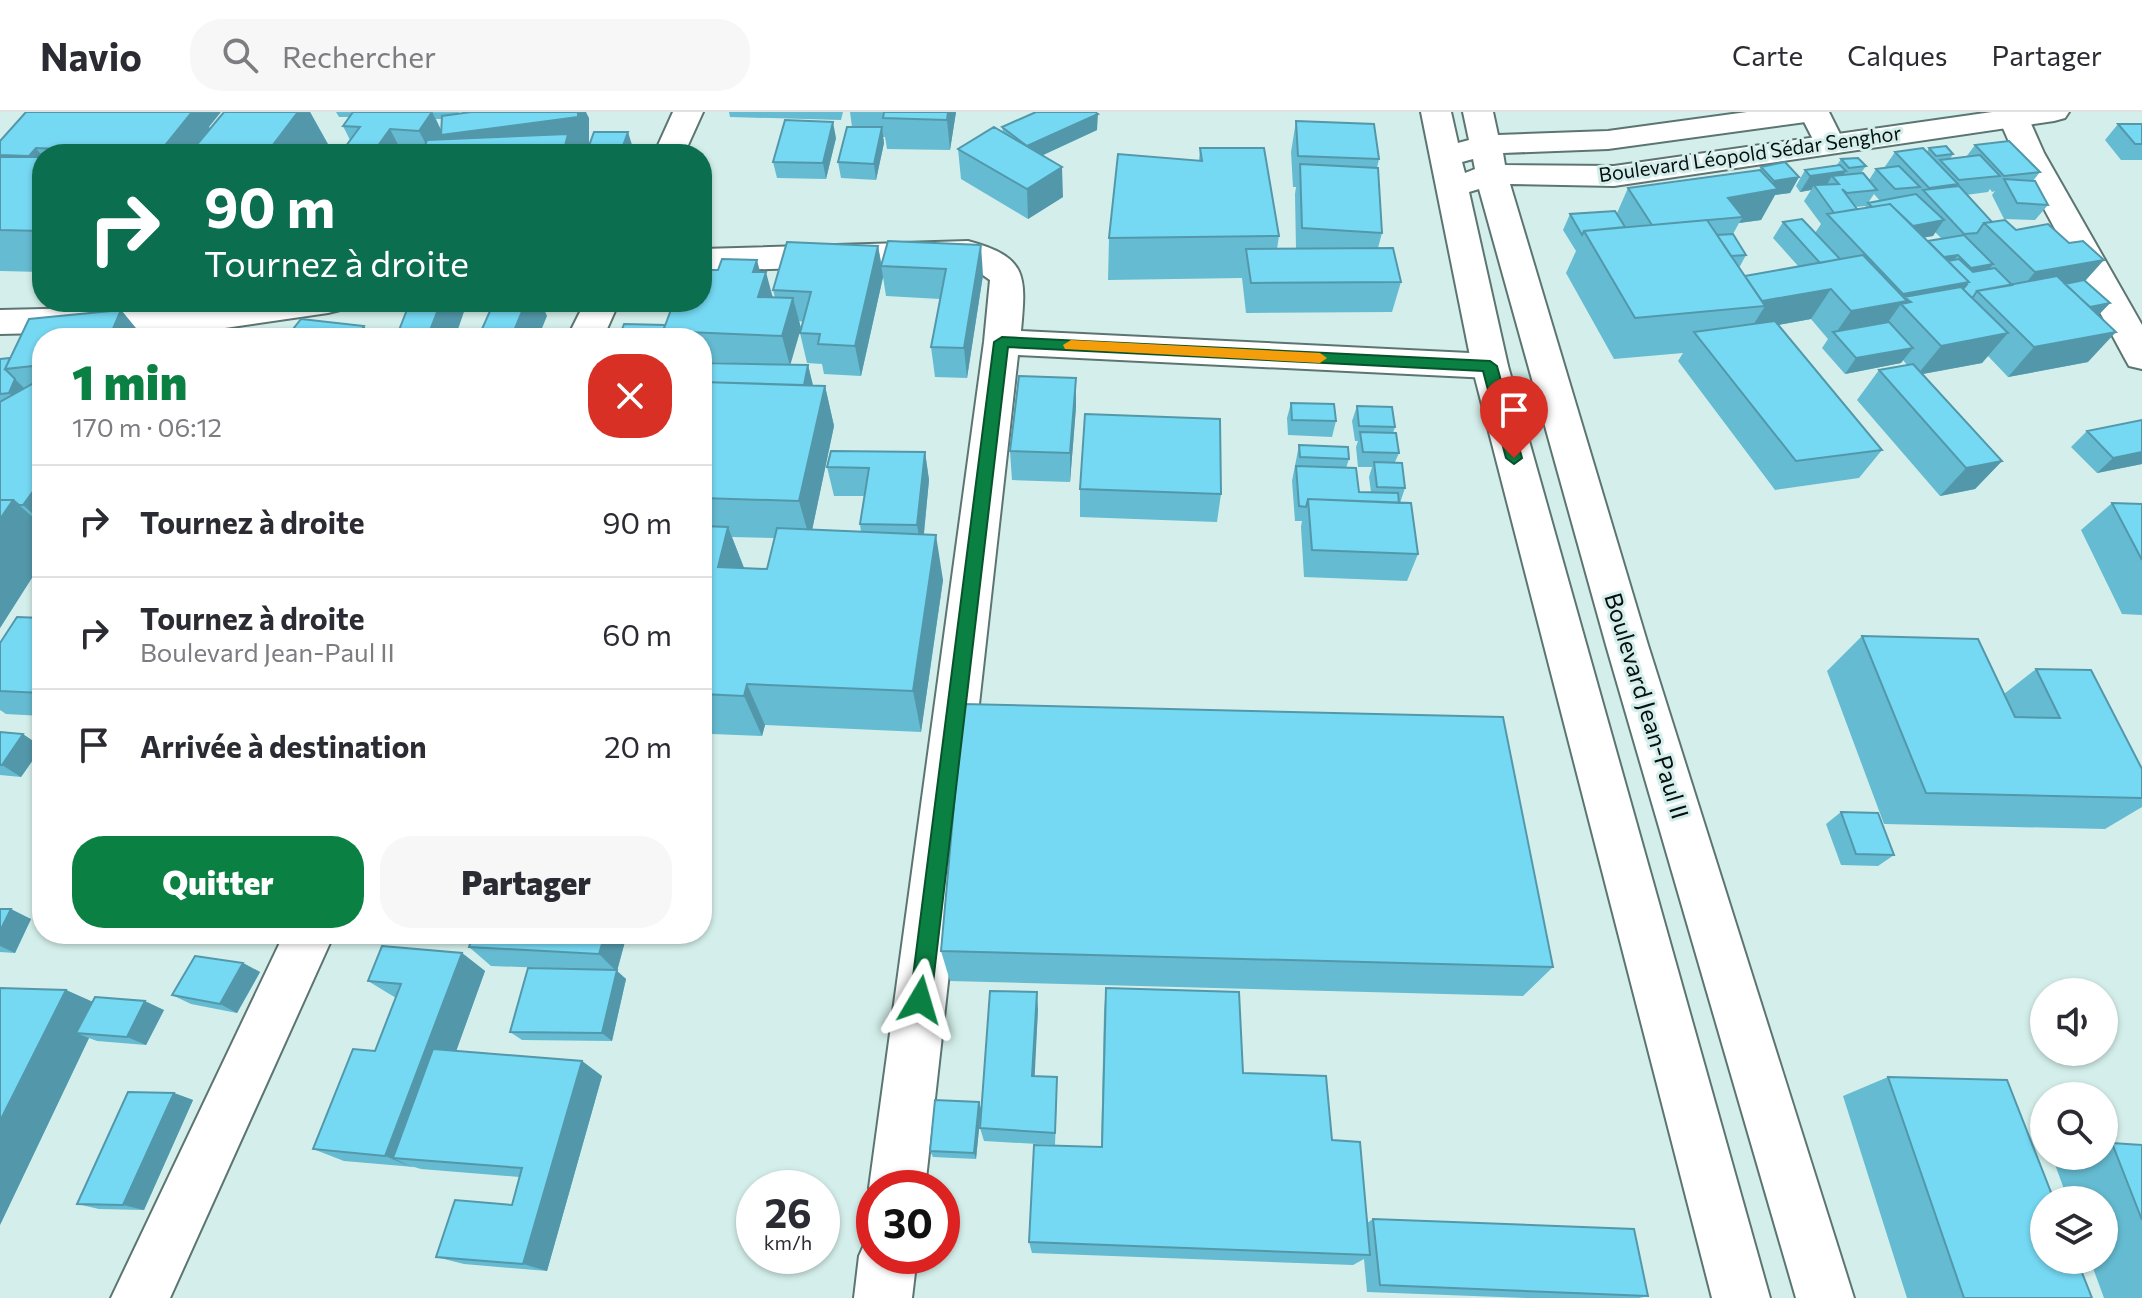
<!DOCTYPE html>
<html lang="fr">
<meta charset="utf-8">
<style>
:root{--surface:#fff;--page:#f7f7f7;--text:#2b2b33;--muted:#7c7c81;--line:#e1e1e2;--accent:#0b8043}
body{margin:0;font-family:Commissioner,sans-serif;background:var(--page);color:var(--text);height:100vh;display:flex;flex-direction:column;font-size:30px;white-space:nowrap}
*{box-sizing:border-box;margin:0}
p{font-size:26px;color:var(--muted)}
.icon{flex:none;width:44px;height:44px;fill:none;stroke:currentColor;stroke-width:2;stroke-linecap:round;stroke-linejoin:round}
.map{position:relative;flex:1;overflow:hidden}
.panel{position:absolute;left:32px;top:216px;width:680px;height:616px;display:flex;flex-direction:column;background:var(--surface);border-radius:32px;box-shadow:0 2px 6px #0004}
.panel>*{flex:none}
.guide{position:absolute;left:32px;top:32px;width:680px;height:168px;border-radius:32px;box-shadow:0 2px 6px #0004;background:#0b6e4f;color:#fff;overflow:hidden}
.fabs{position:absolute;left:2030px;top:866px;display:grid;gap:16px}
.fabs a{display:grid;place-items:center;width:88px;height:88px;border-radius:50%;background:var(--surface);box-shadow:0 2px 6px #0004;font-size:40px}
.speed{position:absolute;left:736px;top:1058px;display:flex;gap:16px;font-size:40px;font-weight:700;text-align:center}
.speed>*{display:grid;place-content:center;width:104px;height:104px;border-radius:50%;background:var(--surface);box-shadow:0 2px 6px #0004;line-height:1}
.speed small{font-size:20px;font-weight:400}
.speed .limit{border:12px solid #d22;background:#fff;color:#111}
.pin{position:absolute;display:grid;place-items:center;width:68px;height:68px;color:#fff;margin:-82px -34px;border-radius:50% 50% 50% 0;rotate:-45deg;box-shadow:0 0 8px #0007}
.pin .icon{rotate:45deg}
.me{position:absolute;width:88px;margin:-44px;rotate:7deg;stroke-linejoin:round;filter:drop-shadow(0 0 6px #0008)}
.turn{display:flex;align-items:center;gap:28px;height:168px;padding:0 40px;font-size:36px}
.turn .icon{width:104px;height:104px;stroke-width:2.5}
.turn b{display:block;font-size:56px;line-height:68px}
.round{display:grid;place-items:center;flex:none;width:84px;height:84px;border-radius:32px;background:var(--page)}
.overview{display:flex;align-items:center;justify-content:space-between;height:136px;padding:0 40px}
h1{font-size:48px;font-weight:800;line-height:60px;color:var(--accent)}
.cta{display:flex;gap:16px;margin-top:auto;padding:16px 40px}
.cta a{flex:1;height:92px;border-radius:32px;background:var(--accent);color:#fff;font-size:32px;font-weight:800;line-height:92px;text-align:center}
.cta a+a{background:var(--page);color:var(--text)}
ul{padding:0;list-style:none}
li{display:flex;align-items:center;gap:24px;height:112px;padding:0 40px;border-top:2px solid var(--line)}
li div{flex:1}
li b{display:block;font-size:30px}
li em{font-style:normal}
header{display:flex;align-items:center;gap:48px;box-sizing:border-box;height:112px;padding:0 40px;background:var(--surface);border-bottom:2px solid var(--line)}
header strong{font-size:38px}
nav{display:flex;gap:44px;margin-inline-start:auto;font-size:28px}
.search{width:560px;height:72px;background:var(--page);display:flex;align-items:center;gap:20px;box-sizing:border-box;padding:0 28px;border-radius:32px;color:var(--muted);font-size:30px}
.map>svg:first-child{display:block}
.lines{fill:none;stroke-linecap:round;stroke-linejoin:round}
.minor-casing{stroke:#5c7571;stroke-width:4}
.secondary-casing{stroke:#5c7571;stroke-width:4}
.minor{fill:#fff;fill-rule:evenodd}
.secondary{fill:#fff;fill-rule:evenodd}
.wall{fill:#65bbd1;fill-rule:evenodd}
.shaded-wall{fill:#5398aa}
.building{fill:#76d9f3;stroke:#5398aa;stroke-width:2}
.route{fill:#0b8043;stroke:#07532c;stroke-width:2}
.slow{fill:#f59e0b}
.labels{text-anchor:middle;stroke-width:6;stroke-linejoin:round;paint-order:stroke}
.far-street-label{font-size:20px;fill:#07100f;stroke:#d4efeb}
.street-label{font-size:24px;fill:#07100f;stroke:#d4efeb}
</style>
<header>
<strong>Navio</strong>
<div class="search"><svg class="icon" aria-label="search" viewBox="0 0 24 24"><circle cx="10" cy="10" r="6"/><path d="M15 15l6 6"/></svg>Rechercher</div>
<nav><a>Carte</a><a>Calques</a><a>Partager</a></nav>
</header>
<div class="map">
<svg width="2142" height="1186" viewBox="0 0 2142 1186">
<rect width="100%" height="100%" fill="#d4efeb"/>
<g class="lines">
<defs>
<path id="minor" d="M673,0h30l-19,42h-30z
M1799,0h30l16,32 -4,7 -11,2 -11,-2z
M2001,0h24l3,5 16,36 98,172v44l-13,-3 -5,-9 -110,-204 -16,-36z
M968,129c60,16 58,35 53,90l469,23 13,3 5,9 -5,9 -13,3 -472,-23 -93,833h-51v11l-5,-11 115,-846 6,-62 -24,-17 -264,8v-22z
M243,190h102l-5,8 -12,3 -110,16 -218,5v-24l218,-5z
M585,190h34l-16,36h-36z
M284,822h50l-164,364h-59z
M874,1121v23h43l-5,42h-58l5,-42 9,-20z"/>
<path id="secondary" d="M1421,0h30l7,31 11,-3 -6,-28h30l5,23 110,-4 139,-19h81l-4,6 -11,3 -205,28 -105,4 2,12 109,1 378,-54h77l-4,6 -11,3 -440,65 -104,-2 138,461 206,653h-58l-190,-653 -127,-456 -10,3 39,174 262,932h-58l-240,-932zM1473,47l2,10 -10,4 -3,-11z"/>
</defs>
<use href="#minor" class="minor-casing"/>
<use href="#secondary" class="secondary-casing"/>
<use href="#minor" class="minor"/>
<use href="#secondary" class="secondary"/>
</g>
<path class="wall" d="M224,0h86l19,34 -6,8h-281v118l-42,-1v-130l209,-14 1,2z
M336,0h123l-1,2 131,4v27l44,3 -2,6h-45l2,-6 -14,2 2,4h-236l10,-14 -7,-14 6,-9h-10zM436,7h6l-1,11z
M729,0h114l-2,8 -111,-3z
M850,0h106l-6,38 -63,-1 -2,-12h-2l1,6 -8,37 -35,-2 -3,-16 14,-35z
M1296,9l83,38 -2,9 5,65 -4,15 23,34 -9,30 -146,1 -4,-35 -134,2 1,-42 90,-77 1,-13 79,88 -2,13h19l-1,-55 1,-7h-3l-2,-35z
M2118,12h24v36h-21l-16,-20z
M1002,15l95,3 -54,25 20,42 -35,22 -67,-40 -3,-30 45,-17z
M836,26l-10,41 -49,-1 -4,-16z
M1975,33l65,27 -7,9 15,24 -13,15 -31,-1 -12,-24 3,-4 -3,1 -2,-3 -2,3 -22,3 26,27 24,8 69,51 25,22 -12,12 -10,47 -80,15 -20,-21 -6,7 -59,11 79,87 -27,28 -35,7 -83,-96 22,-30 28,-5 -4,-5 -2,3 -56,11 -23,-26 6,-9 -17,-20 -33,6 104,125 -23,28 -84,12 -97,-129 5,-8 -69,6 -48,-86 10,-22 -13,-21 7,-16 47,-1 11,-25 131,-17 2,-4 38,10 -9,16 -15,2 -14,25 -22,3 -6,11 13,21 -7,13 6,8 54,-9 -26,-29 10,-16 32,11 6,-9 -17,-23 7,-11 -11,2 -4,-6 9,-16 32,-5 4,-6 25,7 -5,7 8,7 7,-11 8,-1 11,-16h32l2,-4 24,6 -3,5 16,-2zM1874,82l6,7 -12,2zM1866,94l-1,2 -8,1 -2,-2zM1935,120l7,7 -14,2 -4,-4 9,-1z
M888,129l95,34 -16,103 -32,-1 -4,-30 9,-48 -54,-3 -3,-19 -22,99 -37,-2 -2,-10 -15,-1 -7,-30 3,-11 -4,-1 2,7 -11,36 18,1 5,20 12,1 9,40 -22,104 49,2 -1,-8 4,-28h-30l-7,-29 98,-15 4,28 -5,54 19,46 -22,152 -156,-7 -3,11 -50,-2 -6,-12h-4v-359h32l-32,-1v-24h-83l46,-13 95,-53 13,25 2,1 -2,-8 105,-44 4,20zM732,425l42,1 -7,31 -23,-1z
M121,198l23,28h-102v224l-42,66v-269l10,-1 19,-39z
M1076,266v29l-6,75 -58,-2 -2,-29z
M1291,291l45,18 -4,16 -44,-2 -1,-17z
M1357,294l38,21 -2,6 6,20 -4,9 10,26 -5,15 18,51 -11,27 -103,-4 -3,-50 1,-6h-7l-3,-40 7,-36 50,14 -3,9 13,24h12l-2,-15 3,-10h-14l-2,-20 2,-6h-3l-3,-20z
M2142,308v44l-45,9 -26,-26 16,-16z
M1080,377l141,5 -4,28 -137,-5z
M2112,391l30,1v111l-20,-1 -41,-84z
M42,506v98l-36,-2 -6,-4v-67z
M1862,524l142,58 32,-25 106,100v38l-37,22 -221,-5 -57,-153z
M0,620l42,15 -21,30 -21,-2z
M1841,700l53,43 -16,11 -37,-1 -15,-41z
M0,797l31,10 -16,34 -15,-1z
M473,822h154l-10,37 9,8 -14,62 -90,-1 -12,-8 36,-64 -55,-2 -22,-19z
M941,839l612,16 -30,29 -573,-15z
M462,841l23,18 -29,80 126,10 20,15 -55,195 -83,-7 -28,-7 76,-52 7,-28 -98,-8 -7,-2 -70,-6 -31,-12 62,-98 21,-53 -28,-17z
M243,851l17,9 -23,41 -46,-9 -19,-9z
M1106,876l137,85 89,67 35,83 6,-4 275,77 -9,2h-112l-160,-6 -3,-33 -11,6 -321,-12 -3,-11 72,-95 3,-136z
M66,878l27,12 71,8 -18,35 -49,-4 -8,-3 -89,187z
M1038,897l-4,67 23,15 -2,54 -71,-4 -4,-13z
M1888,965l204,221h-185l-64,-202z
M174,981l19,7 -49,110 -45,-1 -22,-5z
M979,990l2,7 -5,50 -43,-2 -3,-6z
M2112,1031l30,2v153h-38l-14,-38h14v-60h-36l-15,-41 11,-3h40v-11z"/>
<path class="shaded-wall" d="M192,0h29l-12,15 7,10 -13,17h-44z
M298,0h12l19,34 -6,8h-57z
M432,0l11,22 135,-22h8l3,6v30l-15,2 2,4h-145l-12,-23z
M948,0h8l-6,38 -3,-30z
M1098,2l-1,16 -69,32 -1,-16z
M833,10l3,16 -10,41 -3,-16z
M882,15l2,16 -8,37 -2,-16z
M390,17l13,25h-31z
M628,20l5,16 -2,6h-11z
M36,36l6,8v16l-13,-16z
M1062,55l1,30 -35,22 -1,-30z
M1846,59l-8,12 -6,-7 -7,12 -11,-3 -3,5 -11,2 10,-16z
M1799,65l-9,16 -15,2 -14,25 -22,3 4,-6 -15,-19 40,-7 6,-10z
M1944,108l-11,16 -48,9 11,-16z
M981,133l2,30 -16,103 -3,-30z
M878,134l5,31 -22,99 -6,-30z
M1958,143l-12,16 -16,-12z
M757,148l6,23 3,-11 8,30 -16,-5 -5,-25z
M2104,148l-27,30 -67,12 25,-30z
M1993,152l-12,16 -22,4 12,-16z
M1969,170l-23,30 -35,-10 -7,-5 -4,5 7,-1 -4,5 -2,-2 -20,28 -46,2 16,-23 45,-8 7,-9z
M1831,177l-20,30 -61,11 15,-24 -11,-3z
M793,186l8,30 -11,38 -8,-30z
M441,190h25l1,1 -12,35h-28z
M526,190h15l6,14 -9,22h-27z
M2110,191l-15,16 -19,-9z
M121,198l23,28h-35z
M364,214l8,12h-16z
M2116,220l-28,30 -80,15 26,-30z
M2008,221l-26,30 -65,12 24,-29z
M1913,236l-12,15 -56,11 11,-16z
M808,253l7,29 -12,-7z
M1076,266v29l-6,75v-29z
M15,267l15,15 -5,14 -16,-15z
M825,274l9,40 -24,114 -11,-39z
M925,340l4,28 -7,72 -5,-27z
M2142,340v12l-45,9 16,-15z
M2002,349l-27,28 -35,7 26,-28z
M42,367v43l-19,-17z
M13,388l29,25v37l-42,66v-109z
M728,415l18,46 -28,-6z
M936,423l7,45 -22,152 -8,-41z
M747,572l18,41 -3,11 -18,-40z
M23,622l19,13 -21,30 -19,-12z
M11,797l20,10 -16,34 -15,-7v-15z
M605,822h22l-10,37 9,8 -14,62 -10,-8 14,-62 -17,-17z
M462,841l23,18 -68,189 -24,-2 21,10 -29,-12z
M243,851l17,9 -23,41 -17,-9z
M66,878l38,17 -28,26 13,5 -89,187v-104z
M1037,880l1,17 -4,81 -2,-14z
M145,889l19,9 -18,35 -19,-8z
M582,949l20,15 -55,195 -24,-7z
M174,981l19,7 -49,110 -21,-5z
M979,990l2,7 -5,50 -2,-6z"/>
<path class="building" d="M26,0h166l-33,41 -123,-5 -7,8 -29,-1v-14z
M224,0h74l-32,42h-77z
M353,0h79l-13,19 -29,-2 -18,25h-32l20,-27 -17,-1z
M471,0h107v5l-137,18 1,-19z
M884,0h64l-1,8 -64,-2z
M1036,0h59l3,2 -71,32 -25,-19z
M785,8l48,2 -10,41 -50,-1z
M1296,9l78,3 5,35 -81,-3z
M2118,12h24v20h-7z
M847,15h35l-8,37 -36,-2z
M994,15l68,40 -35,22 -69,-40z
M594,20h34l-8,22h-34z
M568,22l-5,20h-141l5,-14z
M2009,29l31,31 -36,4 -29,-31z
M1946,34l7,8 -17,2 -7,-8z
M1200,36h64l15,88 -170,2 9,-84 84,7z
M1923,36l35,36 -29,4 -34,-36z
M1980,43l20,21 -41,4 -19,-20z
M0,45h42v74l-42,-1z
M1858,46l8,8 -17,2 -8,-9z
M1785,50l14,15 -25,4 -13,-14z
M1300,52l78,4 4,65 -80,-5z
M1840,53l6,6 -36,5 -5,-6z
M1899,54l21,21 -25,2 -19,-20z
M1760,58l18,19 -50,9 15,19 -91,8 -24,-37z
M1863,61l14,17 -30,3 -5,-4 15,20 -23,4 -20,-28 25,-1 -7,-8z
M2004,67l31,2 13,24 -31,-2z
M1959,74l33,36 -8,1 -7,10 -13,1 -41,-44z
M1916,82l28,26 -31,6 -23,-22 -18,3 -4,-4z
M1890,92l79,78 -66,12 -76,-80z
M1615,99l10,16 -41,4 -2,4 -12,-21z
M1802,107l38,40 -20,4 -37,-41z
M1707,108l58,86 -130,12 -51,-87z
M2005,108l11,10 32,-6 21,19 14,-2 21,19 -69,12 -51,-49z
M1733,122l13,21 -15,1 -14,-21z
M1964,123l29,29 -22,4 -13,-13 -14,2 -16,-16z
M888,129l93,4 -17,103 -33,-1 15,-78 -65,-3z
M787,130l91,4 -23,100 -37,-2 2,-10 -20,-1 11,-41 -38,-2z
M1393,136l8,34 -150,1 -5,-34z
M1863,143l44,46 -56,10 -20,-22 -69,12 -17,-25z
M722,147l35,1 -4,12h13l-8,25 35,1 -11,38 -119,-5 11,-29h28v-32h16z
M1959,147l14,13 22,-4 17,17 -35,6 -4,6h-2l-8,-8 6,-7 -21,-21z
M2057,164l59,56 -82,15 -57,-56z
M2084,168l26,23 -20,4 -25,-23z
M1961,175l47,46 -67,13 -40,-42 10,-2 -7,-5z
M410,190h31l-14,36h-31z
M494,190h32l-15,36h-33z
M121,198l-12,28h-67v27l-37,4 24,-50z
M301,207l63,7 -8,12h-70z
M1775,209l107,129 -86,11 -102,-129z
M1889,210l24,26 -57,10 -23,-26z
M624,212l41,1 -2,6 2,5 -1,2h-45z
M10,246l-5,11 10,10 -6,14 -9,1v-35z
M702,251l106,2 -4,20 -102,-3z
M1913,252l89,97 -36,7 -87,-98z
M1019,264l57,2 -6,75 -60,-2z
M42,270v97l-19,26h-4l-6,-5h-13v-98l34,-19z
M702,270l123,4 -26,115 -97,-3z
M1291,291l43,1 2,17 -44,-1z
M1357,294l35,1 3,20 -36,-1z
M1085,302l135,5 1,75 -141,-5z
M2142,308v32l-29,6 -26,-27z
M1360,320l36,1 3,20 -36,-1z
M1299,333l49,2 1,12 -49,-2z
M831,339l94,1 -8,73 -57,-1 9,-56 -42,-1z
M1374,350l28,1 3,25 -28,-1z
M1296,354l60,2 3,24 39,1 1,10 -91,-4 -2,8 -7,-1z
M1308,387l103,4 7,51 -106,-4z
M0,388h13l-13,19z
M2112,391l30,1v56z
M702,414l26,1 -10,40 49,2 10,-41 159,7 -23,156 -166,-7 -3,12 -42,-2z
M17,505l25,1v75l-42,-2v-48z
M1862,524l116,3 37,78 45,1 -24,-49 55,1 51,99v29l-216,-5z
M963,592l540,13 50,250 -612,-16z
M0,620l23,2 -21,31h-2z
M1841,700l37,1 16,42 -38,-1z
M0,797h11l-11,22z
M473,822h132l-6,20 -130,-7z
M382,834l80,7 -77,203 -72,-7 40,-100 22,2 26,-67 -33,-3z
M195,844l48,7 -23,41 -48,-9z
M528,856l89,2 -15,63 -92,-1z
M0,876l66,2 -66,131z
M1106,876l133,4 4,81 83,3 6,64 28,2 10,113 -341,-13 5,-97 68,2z
M990,879l47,1 -5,84 25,1 -2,56 -75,-5z
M95,885l50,4 -18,36 -51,-4z
M433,937l149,12 -59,203 -87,-7 19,-57 57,5 10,-37 -129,-10z
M1888,965l119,3 47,120h-10v60h33l15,38h-128z
M128,980l46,1 -51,112 -46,-1z
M935,988l44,2 -5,51 -44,-2z
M2112,1031l30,2v75z
M1373,1107l261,10 14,67 -268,-11z"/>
<path class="route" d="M1002,225l488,24 7,5 25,92 -8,6 -8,-6 -23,-87 -475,-24 -77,653 -3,7 -8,3 -7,-3 -3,-7 84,-658z"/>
<path class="slow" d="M1071,228l249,13 7,5 -7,5 -255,-14 -2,-4z"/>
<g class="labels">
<g class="far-street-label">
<text transform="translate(1750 42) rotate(-8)" y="7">Boulevard Léopold Sédar Senghor</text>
</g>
<g class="street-label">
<text transform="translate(1646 594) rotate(73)" y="8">Boulevard Jean-Paul II</text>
</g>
</g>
</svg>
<div class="fabs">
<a><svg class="icon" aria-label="sound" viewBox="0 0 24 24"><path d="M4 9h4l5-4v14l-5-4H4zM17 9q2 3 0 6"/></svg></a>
<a><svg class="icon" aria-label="search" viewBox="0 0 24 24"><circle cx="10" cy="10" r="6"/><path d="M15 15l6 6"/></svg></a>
<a><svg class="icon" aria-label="layers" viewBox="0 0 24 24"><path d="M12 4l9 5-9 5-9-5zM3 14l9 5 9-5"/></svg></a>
</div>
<div class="speed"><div>26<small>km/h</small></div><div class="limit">30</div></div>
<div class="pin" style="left:1514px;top:346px;background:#d93025"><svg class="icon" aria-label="arrive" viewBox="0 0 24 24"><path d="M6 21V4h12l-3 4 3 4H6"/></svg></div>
<svg class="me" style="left:920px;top:888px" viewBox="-20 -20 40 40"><path d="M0-17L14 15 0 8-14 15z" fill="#0b8043" stroke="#fff" stroke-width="4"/></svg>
<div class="guide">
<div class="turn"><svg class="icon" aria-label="right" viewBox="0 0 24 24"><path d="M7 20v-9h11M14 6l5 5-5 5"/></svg><div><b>90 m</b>Tournez à droite</div></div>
</div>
<section class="panel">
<div class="overview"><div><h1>1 min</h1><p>170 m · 06:12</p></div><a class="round" style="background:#d93025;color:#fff"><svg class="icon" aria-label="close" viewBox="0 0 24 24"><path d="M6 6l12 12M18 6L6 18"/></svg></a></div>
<ul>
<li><svg class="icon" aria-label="right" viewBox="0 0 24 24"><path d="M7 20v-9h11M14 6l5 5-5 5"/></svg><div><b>Tournez à droite</b></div><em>90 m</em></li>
<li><svg class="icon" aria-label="right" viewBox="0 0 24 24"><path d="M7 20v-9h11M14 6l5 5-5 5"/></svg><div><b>Tournez à droite</b><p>Boulevard Jean-Paul II</p></div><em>60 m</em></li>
<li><svg class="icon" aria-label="arrive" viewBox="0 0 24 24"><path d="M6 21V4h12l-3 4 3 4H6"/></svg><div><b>Arrivée à destination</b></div><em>20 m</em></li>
</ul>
<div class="cta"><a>Quitter</a><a>Partager</a></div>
</section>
</div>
